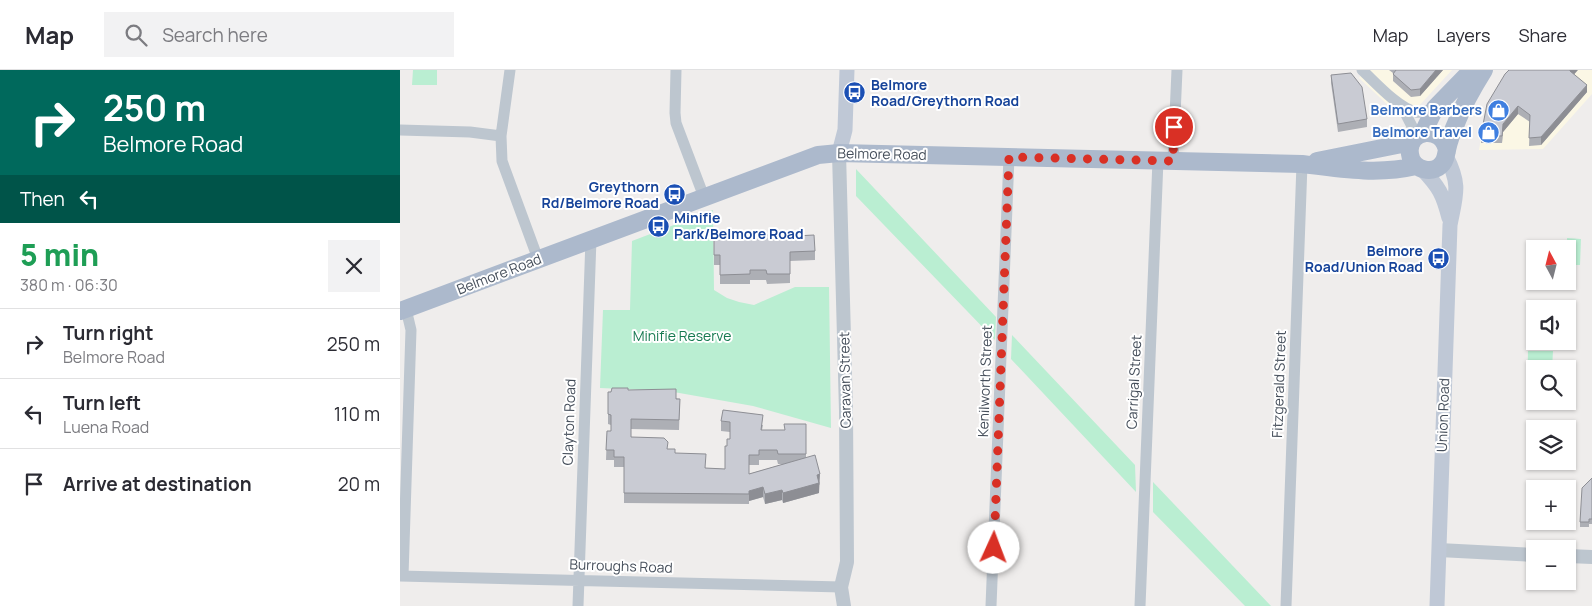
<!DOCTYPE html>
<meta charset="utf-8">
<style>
:root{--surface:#fff;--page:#f2f2f3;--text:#2b2b33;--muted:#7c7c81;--line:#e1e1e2}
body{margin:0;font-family:Manrope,sans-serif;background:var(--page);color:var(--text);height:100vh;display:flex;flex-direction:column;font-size:19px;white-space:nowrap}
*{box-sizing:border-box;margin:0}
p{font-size:16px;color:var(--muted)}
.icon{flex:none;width:28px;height:28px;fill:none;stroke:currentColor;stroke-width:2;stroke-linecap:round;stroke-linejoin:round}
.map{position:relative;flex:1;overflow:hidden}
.details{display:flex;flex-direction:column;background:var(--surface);width:400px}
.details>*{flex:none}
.guide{background:#00695c;color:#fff;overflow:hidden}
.needle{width:32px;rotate:353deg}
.tools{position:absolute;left:1126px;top:170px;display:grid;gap:10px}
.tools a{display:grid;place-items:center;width:50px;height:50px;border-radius:0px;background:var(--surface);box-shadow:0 1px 4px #0004;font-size:25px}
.pin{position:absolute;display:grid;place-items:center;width:42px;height:42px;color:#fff;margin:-21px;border:2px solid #fff;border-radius:50%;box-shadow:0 1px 5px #0007}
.me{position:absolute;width:55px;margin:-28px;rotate:2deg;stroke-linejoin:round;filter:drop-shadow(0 0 4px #0008)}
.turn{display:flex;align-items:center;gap:18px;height:105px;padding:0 20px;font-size:22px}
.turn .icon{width:65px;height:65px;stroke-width:2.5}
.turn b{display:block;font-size:35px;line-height:42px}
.then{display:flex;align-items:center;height:48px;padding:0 20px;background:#0003;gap:10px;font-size:19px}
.round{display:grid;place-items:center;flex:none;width:52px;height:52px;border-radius:0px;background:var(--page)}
.overview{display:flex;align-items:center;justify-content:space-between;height:85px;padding:0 20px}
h1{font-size:30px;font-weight:800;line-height:38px;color:#1e9e55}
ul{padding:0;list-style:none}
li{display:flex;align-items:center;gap:15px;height:70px;padding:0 20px;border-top:1px solid var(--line)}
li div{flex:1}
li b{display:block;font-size:19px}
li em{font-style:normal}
header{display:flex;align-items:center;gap:30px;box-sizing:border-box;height:70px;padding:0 25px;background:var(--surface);border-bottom:1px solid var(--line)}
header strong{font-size:24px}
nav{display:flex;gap:28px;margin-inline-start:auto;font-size:18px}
.search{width:350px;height:45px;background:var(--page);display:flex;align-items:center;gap:12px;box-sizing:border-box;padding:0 18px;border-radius:0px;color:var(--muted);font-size:19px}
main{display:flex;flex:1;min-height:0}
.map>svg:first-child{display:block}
.commercial{fill:#fbf7e5}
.green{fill:#baeed2}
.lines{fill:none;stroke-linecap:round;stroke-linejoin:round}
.minor{stroke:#bdc6cf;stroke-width:11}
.tertiary{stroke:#bdc6cf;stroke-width:14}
.secondary{stroke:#bfc8d6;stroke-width:15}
.primary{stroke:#acb9cc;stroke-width:18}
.wall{fill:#adafb5;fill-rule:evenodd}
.shaded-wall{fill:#8d8e94}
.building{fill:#c9cbd3;stroke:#8d8e94}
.route{stroke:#d93025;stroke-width:9;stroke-dasharray:0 16.2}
.labels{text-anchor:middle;stroke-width:4;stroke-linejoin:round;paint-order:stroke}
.transit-label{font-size:14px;font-weight:bold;fill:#164399;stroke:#fff;text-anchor:start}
.shop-label{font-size:14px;font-weight:bold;fill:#366cbe;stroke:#fff;text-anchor:end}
.street-label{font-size:14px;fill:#454e5a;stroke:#fff}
.park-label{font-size:14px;fill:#177a51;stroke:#fff}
</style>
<header>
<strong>Map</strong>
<div class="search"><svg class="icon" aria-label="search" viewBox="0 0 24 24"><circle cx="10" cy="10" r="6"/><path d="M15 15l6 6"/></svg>Search here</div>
<nav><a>Map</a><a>Layers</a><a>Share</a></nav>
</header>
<main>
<section class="details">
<div class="guide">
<div class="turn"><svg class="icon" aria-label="right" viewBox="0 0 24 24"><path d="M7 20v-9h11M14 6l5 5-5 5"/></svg><div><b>250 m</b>Belmore Road</div></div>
<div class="then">Then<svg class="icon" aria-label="left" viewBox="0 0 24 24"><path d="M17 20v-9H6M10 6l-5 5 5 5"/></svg></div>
</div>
<div class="overview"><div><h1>5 min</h1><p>380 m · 06:30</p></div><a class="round"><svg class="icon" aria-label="close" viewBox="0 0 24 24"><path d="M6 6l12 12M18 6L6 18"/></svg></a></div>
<ul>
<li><svg class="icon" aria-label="right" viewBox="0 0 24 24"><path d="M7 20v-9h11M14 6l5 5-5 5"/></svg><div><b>Turn right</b><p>Belmore Road</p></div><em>250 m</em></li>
<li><svg class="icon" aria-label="left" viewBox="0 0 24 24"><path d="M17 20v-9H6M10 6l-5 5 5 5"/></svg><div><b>Turn left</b><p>Luena Road</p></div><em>110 m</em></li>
<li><svg class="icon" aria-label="arrive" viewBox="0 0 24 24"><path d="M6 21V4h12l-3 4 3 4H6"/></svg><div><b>Arrive at destination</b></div><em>20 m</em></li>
</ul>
</section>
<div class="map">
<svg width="1192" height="536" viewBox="0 0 1192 536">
<rect width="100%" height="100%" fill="#efedec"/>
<path class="commercial" d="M966,0h86l-47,51 -46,-43z
M1112,0h80v24l-49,55 -64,1 7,-42z"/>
<path class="green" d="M13,0h24v15h-25z
M456,99l140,148 -1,23 -139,-144z
M313,140l1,80 13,8 12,4 15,3 41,-18h34l2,141 -78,-22 -85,-15 -68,-3 3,-78h27l2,-69z
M1167,168l14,1 -1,26h-12z
M612,265l123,130 1,27 -125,-133z
M1128,281h25l-1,18h-17v29l-8,-1z
M753,412l118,124h-26l-92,-94z"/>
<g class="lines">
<path class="minor" d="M110,0l-9,66 1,25 36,98
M276,0l-1,43 1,10 28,74
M962,0c13,12 36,38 54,42 6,1 13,-2 19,-4
M1001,35l16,31
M0,60l70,2 31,4
M773,91l4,-91
M0,506l441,11
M3,506l8,-246 -5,-21
M178,536l13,-367
M591,536l18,-449
M740,536l18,-446
M886,536l16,-442"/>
<path class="tertiary" d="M439,83l7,258 1,151 -6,25 3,19
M1039,480l96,5
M1168,486l24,1"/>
<path class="secondary" d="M439,83l6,-23 2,-60
M1022,99c17,18 21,25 27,49
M1037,536l13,-381c6,-31 11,-40 -4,-69"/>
<path class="primary" d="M1023,63l12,-25 37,-38
M1047,81c-4,-27 -41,-22 -37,3 2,17 26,22 34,7 2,-4 2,-7 3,-11 2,-10 6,-20 10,-29 7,-18 17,-35 27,-51
M917,91l95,-19
M0,241l418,-156 21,-2 463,11c39,5 76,11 114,2"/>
</g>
<path class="wall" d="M989,0h54l-23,26 -9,1 -18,-16v-8z
M1109,0l65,4 13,18 -46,53 -12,1 1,-24 -12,-8 -15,18 -1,11h-21v-8z
M931,5l36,44v8l-29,5 -7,-49z
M314,165l62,2 39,14v9l-25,1v22l-23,1 -1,-4h-16v4h-30v-19h-6z
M228,320l52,9 -1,31 -48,-1v8l37,12 7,4 31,15 19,1 2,-23 3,-7v-7l-9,-1v-10l42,4 -1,5h23l21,-6v34l14,26 -1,1v8l-36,10 -1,-3 -17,4 -2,-7 -14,4v3l-125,-1v-36h-10v-7h-8l1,-29h4v-6l-3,-1v-32zM359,390h18l1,4h5l-34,10v-9h10z
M1192,408v46h-3v3h-9v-5z"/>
<path class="shaded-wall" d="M1036,0h7l-23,26v-7z
M1170,0h8l-8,9z
M1187,15v7l-46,53v-8z
M1118,36v8l-15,18 -1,11 1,-19z
M420,404l-1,19 -36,10v-10l34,-18z
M363,417v10l-14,4v-10z
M382,420v10l-17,4v-10z"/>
<path class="building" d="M996,0h40l-16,19 -9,1 -18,-16z
M1109,0h61v1l17,14 -46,52 -12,1 1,-23 -12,-9 -15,18 -1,12 -21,-1 6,-31 18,-30z
M951,3l11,14 5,32 -29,5 -7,-49z
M314,165h62v2l38,-2 1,16 -25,1v22h-23l-1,-4h-16v4l-30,1v-20h-6z
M212,318h16v2l48,-1v10h4l-1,21 -48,-1v18l33,1 4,4 -1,7h8v4l31,1 -1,14 20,1v-23h2v-7h3v-17l-9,-1 2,-11 40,5 -2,15h24l-1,-6h22v30h-28l-1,-4h-18v5h-10v19l66,-19 5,19 -3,1 2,8 -36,10 -1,-3 -17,4 -2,-7 -14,4v3l-125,-1v-36h-10v-7h-8l1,-19h4v-16l-3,-1v-22h3z
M1192,408v41h-3v3h-9l2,-34z"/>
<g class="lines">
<path class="route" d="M594,478l15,-391 164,4 1,-34"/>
</g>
<defs>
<symbol id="bus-disc" viewBox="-11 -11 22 22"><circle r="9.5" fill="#1a4fb4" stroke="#fff"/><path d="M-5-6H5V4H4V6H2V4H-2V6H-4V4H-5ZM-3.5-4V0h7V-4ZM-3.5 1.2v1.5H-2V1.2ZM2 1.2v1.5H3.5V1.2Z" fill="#fff"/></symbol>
<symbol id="shop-disc" viewBox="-11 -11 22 22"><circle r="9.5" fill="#3f7fe0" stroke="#fff"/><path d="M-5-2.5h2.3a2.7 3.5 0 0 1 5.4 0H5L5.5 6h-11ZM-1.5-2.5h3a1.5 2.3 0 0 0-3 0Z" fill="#fff"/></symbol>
</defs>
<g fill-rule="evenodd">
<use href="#bus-disc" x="442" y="10" width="25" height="25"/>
<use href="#shop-disc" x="1086" y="28" width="25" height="25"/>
<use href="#shop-disc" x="1076" y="50" width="25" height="25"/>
<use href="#bus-disc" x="262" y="112" width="25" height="25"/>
<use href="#bus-disc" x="246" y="144" width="25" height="25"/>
<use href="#bus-disc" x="1026" y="176" width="25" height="25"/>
</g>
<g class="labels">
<g class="transit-label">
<text x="471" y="20">Belmore<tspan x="471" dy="16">Road/Greythorn Road</tspan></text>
<text x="259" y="122" text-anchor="end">Greythorn<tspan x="259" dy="16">Rd/Belmore Road</tspan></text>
<text x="274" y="153">Minifie<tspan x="274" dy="16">Park/Belmore Road</tspan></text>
<text x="1023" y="186" text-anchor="end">Belmore<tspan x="1023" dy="16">Road/Union Road</tspan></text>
</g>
<g class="shop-label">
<text x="1082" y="45">Belmore Barbers</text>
<text x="1072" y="67">Belmore Travel</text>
</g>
<g class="street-label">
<text transform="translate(482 84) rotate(1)" y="5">Belmore Road</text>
<text transform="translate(99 204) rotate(-21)" y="5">Belmore Road</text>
<text transform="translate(445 310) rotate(-91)" y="5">Caravan Street</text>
<text transform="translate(585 311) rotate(-88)" y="5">Kenilworth Street</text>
<text transform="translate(734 312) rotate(-87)" y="5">Carrigal Street</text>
<text transform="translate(879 314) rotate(-88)" y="5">Fitzgerald Street</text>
<text transform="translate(1043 345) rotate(-88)" y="5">Union Road</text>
<text transform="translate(169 352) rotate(-88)" y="5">Clayton Road</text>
<text transform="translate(221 496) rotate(2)" y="5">Burroughs Road</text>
</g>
<g class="park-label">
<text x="282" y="271">Minifie Reserve</text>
</g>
</g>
</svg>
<div class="tools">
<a><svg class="needle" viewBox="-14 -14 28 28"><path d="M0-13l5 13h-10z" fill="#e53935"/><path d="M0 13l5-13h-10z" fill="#7c7c81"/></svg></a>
<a><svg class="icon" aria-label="sound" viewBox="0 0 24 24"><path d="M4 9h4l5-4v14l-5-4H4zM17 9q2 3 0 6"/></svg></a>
<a><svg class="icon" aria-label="search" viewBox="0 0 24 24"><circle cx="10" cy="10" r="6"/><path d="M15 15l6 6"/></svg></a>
<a><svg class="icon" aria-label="layers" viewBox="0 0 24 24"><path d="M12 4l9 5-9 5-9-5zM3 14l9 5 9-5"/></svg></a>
<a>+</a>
<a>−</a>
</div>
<div class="pin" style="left:774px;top:57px;background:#d93025"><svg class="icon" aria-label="arrive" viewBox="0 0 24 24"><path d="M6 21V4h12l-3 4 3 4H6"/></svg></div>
<svg class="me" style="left:594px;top:478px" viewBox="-20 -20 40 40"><circle r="19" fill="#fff"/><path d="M0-13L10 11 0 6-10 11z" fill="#d93025"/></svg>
</div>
</main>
